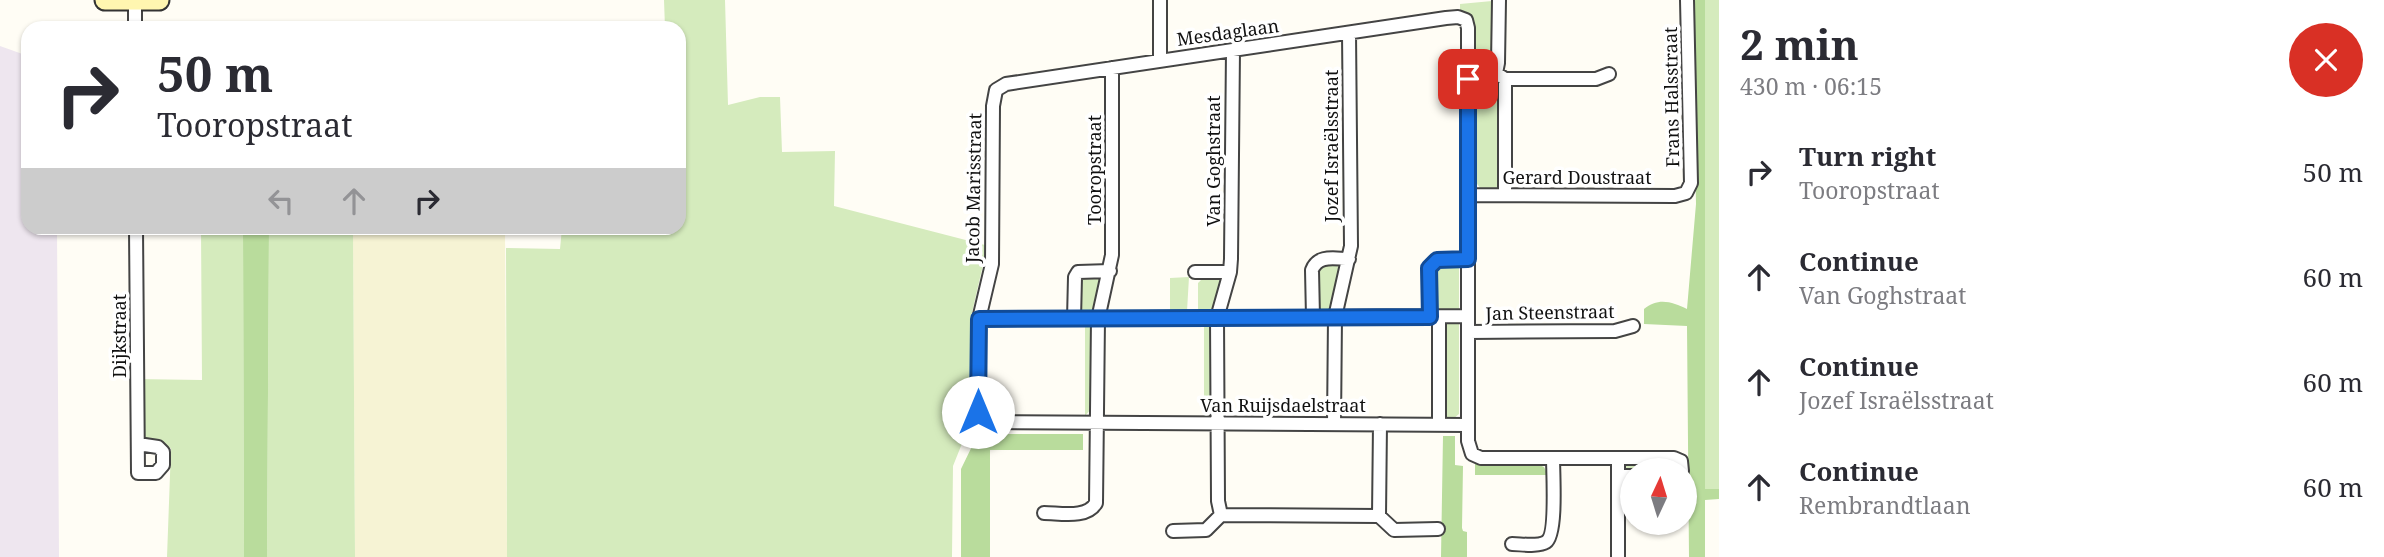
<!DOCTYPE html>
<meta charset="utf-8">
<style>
:root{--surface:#fff;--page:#f2f2f3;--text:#2b2b33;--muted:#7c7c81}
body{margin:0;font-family:"Noto Serif",serif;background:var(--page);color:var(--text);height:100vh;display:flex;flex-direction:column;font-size:26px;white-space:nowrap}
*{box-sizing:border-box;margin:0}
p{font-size:23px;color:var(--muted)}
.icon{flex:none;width:38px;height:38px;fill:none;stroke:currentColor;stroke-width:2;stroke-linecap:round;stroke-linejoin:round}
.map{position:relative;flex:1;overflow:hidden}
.drawer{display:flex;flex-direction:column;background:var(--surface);width:665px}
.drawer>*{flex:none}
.hud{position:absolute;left:21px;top:21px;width:665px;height:214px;border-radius:21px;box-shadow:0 2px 5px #0004;background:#fff;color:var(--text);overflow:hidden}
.needle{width:46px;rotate:4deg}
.buttons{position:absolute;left:1620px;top:458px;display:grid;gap:14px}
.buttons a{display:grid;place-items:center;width:77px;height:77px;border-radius:50%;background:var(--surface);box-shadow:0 2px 5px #0004;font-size:35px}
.pin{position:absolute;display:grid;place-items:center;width:60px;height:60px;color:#fff;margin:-30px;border-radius:14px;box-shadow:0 4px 10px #0006}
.me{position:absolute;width:77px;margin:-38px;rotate:0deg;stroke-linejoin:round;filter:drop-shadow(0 0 5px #0008)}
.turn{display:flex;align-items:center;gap:24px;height:147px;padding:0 21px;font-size:32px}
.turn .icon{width:91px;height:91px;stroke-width:2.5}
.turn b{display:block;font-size:49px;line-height:60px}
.lanes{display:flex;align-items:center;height:66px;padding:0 21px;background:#0003;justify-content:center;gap:35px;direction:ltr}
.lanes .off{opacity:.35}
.round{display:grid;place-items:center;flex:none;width:74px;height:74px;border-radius:37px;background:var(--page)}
.overview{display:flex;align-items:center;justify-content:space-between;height:119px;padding:0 21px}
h1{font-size:42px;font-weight:700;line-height:52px}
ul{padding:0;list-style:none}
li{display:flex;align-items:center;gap:21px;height:105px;padding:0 21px}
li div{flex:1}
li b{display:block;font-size:26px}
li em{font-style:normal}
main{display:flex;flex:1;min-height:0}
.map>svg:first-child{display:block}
.industrial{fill:#eee6ef}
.farmland{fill:#f6f3d4}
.green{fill:#d5ebbd}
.forest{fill:#b9dc9c}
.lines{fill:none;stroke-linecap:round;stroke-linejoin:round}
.street-casing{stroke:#444;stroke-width:16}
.secondary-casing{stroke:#333;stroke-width:23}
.street{stroke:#fff;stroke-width:12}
.secondary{stroke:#fff6b0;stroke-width:19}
.route-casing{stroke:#114b97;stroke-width:18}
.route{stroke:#1a73e8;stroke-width:12}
.labels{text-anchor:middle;stroke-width:7;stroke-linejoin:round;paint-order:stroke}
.street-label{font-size:18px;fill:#111;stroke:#fff}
</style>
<main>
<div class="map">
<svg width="1719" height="557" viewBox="0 0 1719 557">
<rect width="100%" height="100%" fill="#fffdf5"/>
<path class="industrial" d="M0,46l28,10v172h29l2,329h-59z"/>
<path class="farmland" d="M353,228h152l2,329h-152z"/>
<path class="green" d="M664,0h61l3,105 32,-8h20l2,55 53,-1 -1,55 151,39v11l-14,61v104l-18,45 -1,91h-445l-1,-309 54,1 2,-21h117v-200h-14z
M1705,0h14v489h-14z
M1492,1l1,63 -3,6 -7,3 -5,-2 -4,-7 -1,-44 -7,-8 -6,-1v-7z
M1497,85l5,2 -2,100 -3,2h-16l-7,-9v-82h3c2,-11 11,-10 20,-13z
M201,228h42l1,329h-77l4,-109 -35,-2 -2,-67 68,1z
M269,228h84l2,329h-88z
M1334,263l7,6 -11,43 -12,-1 -1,-42 2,-3z
M1439,265h20v47l-24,-2v-40z
M1086,276l14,1 2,3 -9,34 -13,-2 1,-33z
M1189,277l-2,34 -2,2h-15v-35z
M1204,277l14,1 4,6 -10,29h-12l-2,-4v-26z
M1441,319l18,2v93l-6,5 -11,-1z
M1085,321l5,2 3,5 -2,81 -6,7z
M1204,321l8,6v83l-8,7z
M1625,464h52v7h-53z"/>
<path class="forest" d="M1692,0h13v489h14v10l-14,1v57h-16l-2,-231 -43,-2v-15c14,-12 29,-7 43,0l9,-105z
M243,228h26l-2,329h-23z
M978,434h105v16h-93v107h-29v-88z
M1443,436h12v29l8,1 -1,62 1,3 4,1v25h-26z
M1475,463h60l9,4 4,8h-73z"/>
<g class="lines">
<defs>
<path id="street" d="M135,0v28
M1499,0l-1,63 -2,10 9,6v116
M1160,61v-61
M1468,79h18l10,-6
M1505,79h91l13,-5
M1468,195l207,1 11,-3 5,-10 -4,-183
M136,228l2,245h18l7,-8v-13l-5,-5 -20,-3
M1195,272h35
M1313,317l-1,-47c6,-16 23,-11 37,-11
M1430,317l-1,-49 8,-8 31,-1
M1439,317v108
M979,319l489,-3
M1074,319l1,-42 3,-5 32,-1
M1468,332l147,-1 18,-5
M1334,424l1,-107 16,-71 -2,-213
M1468,425l-475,-3 -11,-3 -4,-7 1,-93 13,-55 1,-158 3,-16 10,-6 440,-66 12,-1 8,3 2,8v413l4,13 9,4h193l7,3 1,10
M1618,458v99
M1618,476h15
M1044,513c16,0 43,6 52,-10l2,-184 14,-64v-187
M1221,515l-3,-14 -1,-183 13,-46 1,-13 2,-209
M1221,515l158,1 15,14 44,-1
M1379,516l1,-92
M1173,531l33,-1 15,-15
M1512,544c9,0 26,3 34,-2 11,-7 7,-70 7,-84"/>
<path id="secondary" d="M105,0h54"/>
</defs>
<use href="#street" class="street-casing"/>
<use href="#secondary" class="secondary-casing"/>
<use href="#street" class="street"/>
<use href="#secondary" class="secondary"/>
</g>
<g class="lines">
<defs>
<path id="route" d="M978,412l1,-93 451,-2 -1,-49 8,-8 31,-1v-180"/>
</defs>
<use href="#route" class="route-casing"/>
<use href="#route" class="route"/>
</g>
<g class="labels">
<g class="street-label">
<text transform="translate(1228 33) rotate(-8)" y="6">Mesdaglaan</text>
<text transform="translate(1672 97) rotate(-91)" y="6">Frans Halsstraat</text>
<text transform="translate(1332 146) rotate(-90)" y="6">Jozef Israëlsstraat</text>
<text transform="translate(1214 161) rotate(-90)" y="6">Van Goghstraat</text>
<text transform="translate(1095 170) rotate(-90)" y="6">Tooropstraat</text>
<text x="1577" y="184">Gerard Doustraat</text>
<text transform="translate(974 188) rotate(-89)" y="6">Jacob Marisstraat</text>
<text transform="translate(1550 313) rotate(-1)" y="6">Jan Steenstraat</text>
<text transform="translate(120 336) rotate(-90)" y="6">Dijkstraat</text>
<text x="1283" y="412">Van Ruijsdaelstraat</text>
</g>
</g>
</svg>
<div class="buttons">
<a><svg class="needle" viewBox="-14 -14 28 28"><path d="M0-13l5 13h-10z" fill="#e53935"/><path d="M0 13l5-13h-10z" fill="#7c7c81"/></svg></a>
</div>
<div class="pin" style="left:1468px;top:79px;background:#d93025"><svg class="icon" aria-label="arrive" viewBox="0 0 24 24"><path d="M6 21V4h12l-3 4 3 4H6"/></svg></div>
<svg class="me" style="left:978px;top:412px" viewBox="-20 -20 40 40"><circle r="19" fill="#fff"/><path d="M0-13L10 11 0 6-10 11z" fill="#1a73e8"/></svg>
<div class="hud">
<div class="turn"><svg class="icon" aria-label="right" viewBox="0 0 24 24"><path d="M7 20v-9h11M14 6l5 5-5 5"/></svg><div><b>50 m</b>Tooropstraat</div></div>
<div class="lanes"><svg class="icon off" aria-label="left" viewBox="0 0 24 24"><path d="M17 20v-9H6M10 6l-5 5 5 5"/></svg><svg class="icon off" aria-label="ahead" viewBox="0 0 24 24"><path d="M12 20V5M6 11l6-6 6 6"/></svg><svg class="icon" aria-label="right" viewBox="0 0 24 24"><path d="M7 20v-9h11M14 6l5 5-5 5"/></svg></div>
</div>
</div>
<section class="drawer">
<div class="overview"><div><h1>2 min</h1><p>430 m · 06:15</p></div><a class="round" style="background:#d93025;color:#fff"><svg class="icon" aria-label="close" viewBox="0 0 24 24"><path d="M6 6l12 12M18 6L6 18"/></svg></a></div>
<ul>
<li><svg class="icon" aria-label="right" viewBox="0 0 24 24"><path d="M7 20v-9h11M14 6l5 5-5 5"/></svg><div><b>Turn right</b><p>Tooropstraat</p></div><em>50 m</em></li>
<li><svg class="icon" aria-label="ahead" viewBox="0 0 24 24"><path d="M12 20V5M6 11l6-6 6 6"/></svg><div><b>Continue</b><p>Van Goghstraat</p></div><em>60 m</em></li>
<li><svg class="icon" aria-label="ahead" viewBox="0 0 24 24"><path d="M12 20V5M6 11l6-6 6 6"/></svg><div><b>Continue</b><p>Jozef Israëlsstraat</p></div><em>60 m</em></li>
<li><svg class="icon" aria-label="ahead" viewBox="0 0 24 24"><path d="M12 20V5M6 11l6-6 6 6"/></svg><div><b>Continue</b><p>Rembrandtlaan</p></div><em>60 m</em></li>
</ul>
</section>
</main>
